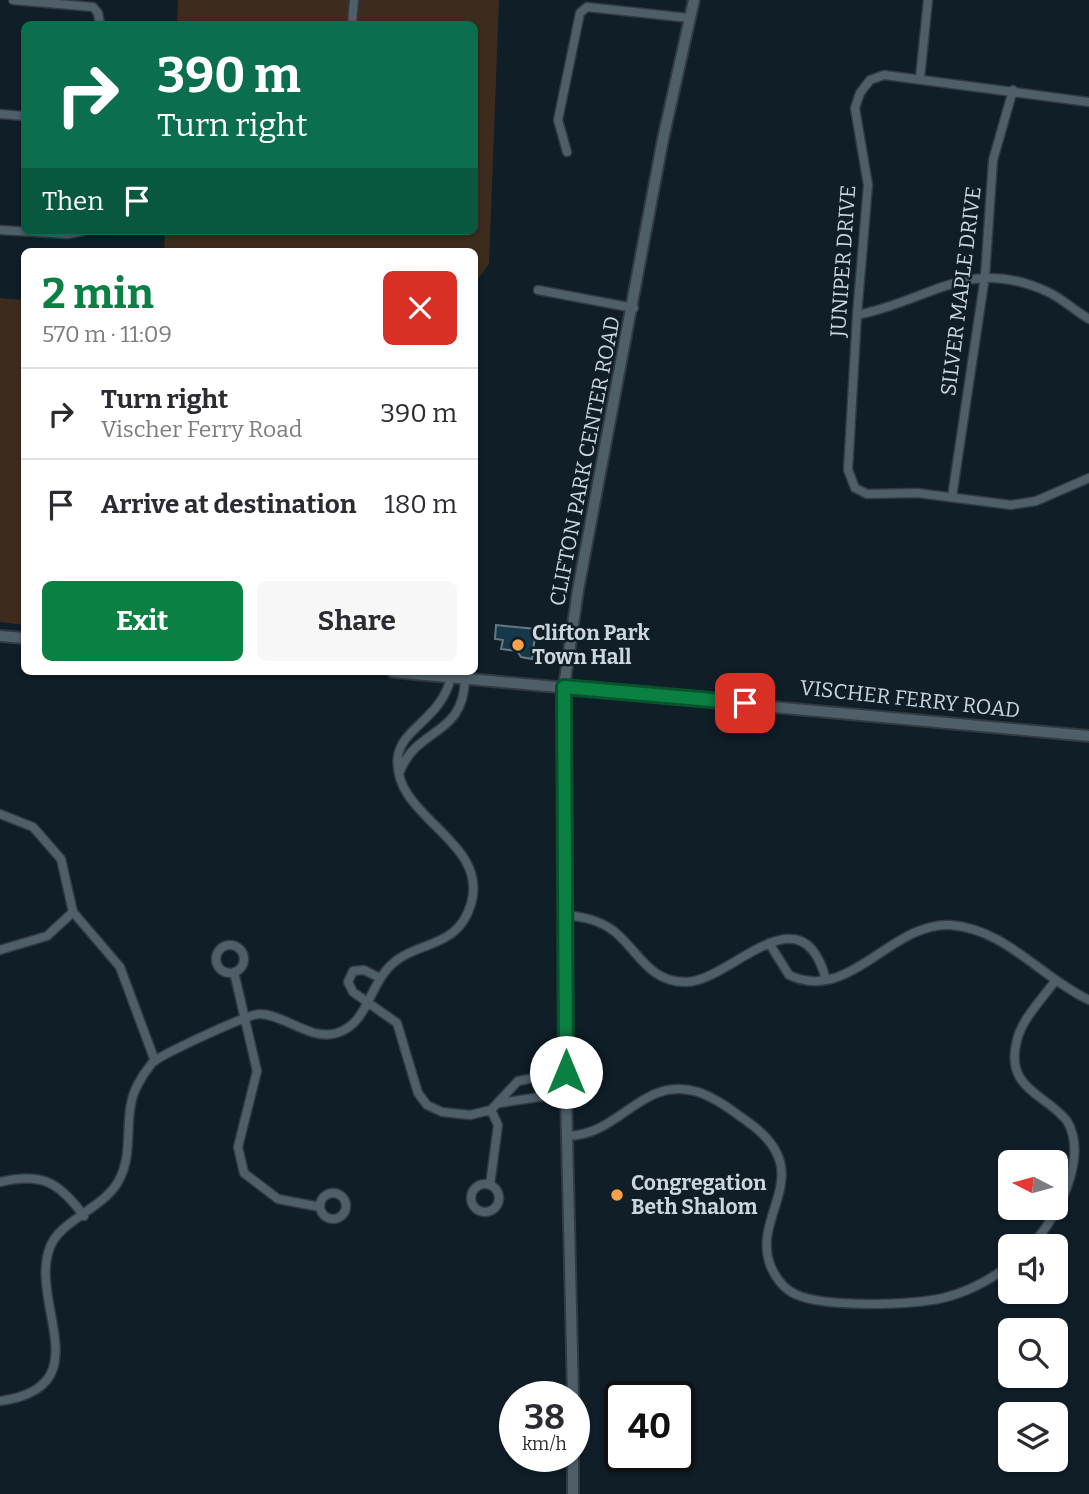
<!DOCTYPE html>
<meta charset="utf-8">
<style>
:root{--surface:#fff;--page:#f7f7f7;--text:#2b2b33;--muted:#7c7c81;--line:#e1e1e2;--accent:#0b8043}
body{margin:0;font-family:Bitter,serif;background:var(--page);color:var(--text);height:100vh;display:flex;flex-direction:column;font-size:26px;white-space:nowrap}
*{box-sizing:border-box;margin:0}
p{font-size:23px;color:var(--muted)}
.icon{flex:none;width:38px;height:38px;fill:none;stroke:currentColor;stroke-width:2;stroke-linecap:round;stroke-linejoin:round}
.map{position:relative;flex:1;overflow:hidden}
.panel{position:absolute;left:21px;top:248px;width:457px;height:427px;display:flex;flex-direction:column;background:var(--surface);border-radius:10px;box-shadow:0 2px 5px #0004}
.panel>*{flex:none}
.banner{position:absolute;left:21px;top:21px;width:457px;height:214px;border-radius:10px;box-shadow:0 2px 5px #0004;background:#0b6e4f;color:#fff;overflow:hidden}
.needle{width:46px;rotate:276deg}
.fabs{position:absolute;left:998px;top:1150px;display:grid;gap:14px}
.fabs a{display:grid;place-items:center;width:70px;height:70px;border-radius:10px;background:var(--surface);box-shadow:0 2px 5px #0004;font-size:35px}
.speed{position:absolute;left:499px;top:1381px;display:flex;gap:14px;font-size:35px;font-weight:700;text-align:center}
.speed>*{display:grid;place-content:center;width:91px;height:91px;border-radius:50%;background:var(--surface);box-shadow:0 2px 5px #0004;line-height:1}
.speed small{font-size:18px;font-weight:400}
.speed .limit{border:4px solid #111;border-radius:10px;background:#fff;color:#111}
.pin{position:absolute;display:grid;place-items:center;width:60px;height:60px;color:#fff;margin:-30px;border-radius:14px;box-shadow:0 4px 10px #0006}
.me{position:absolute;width:77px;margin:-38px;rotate:0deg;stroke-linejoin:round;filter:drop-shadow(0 0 5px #0008)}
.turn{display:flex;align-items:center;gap:24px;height:147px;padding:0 21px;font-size:32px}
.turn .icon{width:91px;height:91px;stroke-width:2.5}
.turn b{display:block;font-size:49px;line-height:60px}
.then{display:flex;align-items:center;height:66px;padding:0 21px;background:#0003;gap:14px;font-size:26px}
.round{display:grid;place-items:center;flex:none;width:74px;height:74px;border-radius:10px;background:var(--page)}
.overview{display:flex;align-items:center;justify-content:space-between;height:119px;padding:0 21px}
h1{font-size:42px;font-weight:700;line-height:52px;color:var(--accent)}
.primary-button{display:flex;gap:14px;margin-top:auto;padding:14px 21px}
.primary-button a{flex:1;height:80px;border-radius:10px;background:var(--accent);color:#fff;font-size:28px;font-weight:700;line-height:80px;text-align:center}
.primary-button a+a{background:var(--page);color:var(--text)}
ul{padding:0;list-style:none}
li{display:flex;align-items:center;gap:21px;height:91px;padding:0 21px;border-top:2px solid var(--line)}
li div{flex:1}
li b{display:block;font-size:26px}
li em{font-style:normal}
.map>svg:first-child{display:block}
.green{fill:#3d2c1d}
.building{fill:#16384b;stroke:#657782;stroke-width:2}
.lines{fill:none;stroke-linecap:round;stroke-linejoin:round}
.street-casing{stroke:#313941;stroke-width:11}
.secondary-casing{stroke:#313941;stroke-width:14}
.street{stroke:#4e5f6a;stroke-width:8}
.secondary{stroke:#4e5f6a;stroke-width:10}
.route-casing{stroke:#07532c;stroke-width:18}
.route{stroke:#0b8043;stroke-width:12}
.poi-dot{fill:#f7a149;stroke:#0f1e27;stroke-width:2.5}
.labels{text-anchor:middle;stroke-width:5;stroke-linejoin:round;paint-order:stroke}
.street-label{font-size:21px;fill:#ccd6dc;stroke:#0f1e27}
.poi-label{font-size:21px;font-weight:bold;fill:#ccd6dc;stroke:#0f1e27;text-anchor:start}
</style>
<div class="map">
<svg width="1089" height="1494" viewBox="0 0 1089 1494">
<rect width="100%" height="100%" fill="#0f1e27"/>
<path class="green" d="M178,0h321l-10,264 -15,20v-32h-310l1,-21h309v-207h-297z
M0,298l24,2v325l-24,-3z"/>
<path class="building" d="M496,625l40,4 -4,30 -11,-2 -4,-6 -16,-2 2,-9 -8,-1z"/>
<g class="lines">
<defs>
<path id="street" d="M13,0l80,7 5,6 2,11
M352,24l2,-24
M920,78l8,-78
M1089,102l-205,-27 -14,5 -10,13 -5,15 13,77 -11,130 -9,155 7,18 12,6 50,-1 94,12 25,-4 53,-23
M0,114l24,2
M567,152l-9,-32 22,-107 7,-6 102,11
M0,230l68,4 15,-3
M538,290l96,18
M857,315c73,-14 112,-60 191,-23 15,7 27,19 41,27
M952,497l33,-221 8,-116 20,-70
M400,771c18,-45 64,-34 65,-93
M0,814l33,13 28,32 12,53 47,55 35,94
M565,915c19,2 35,5 50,17 24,20 34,50 71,50 44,0 116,-96 140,-2
M769,943l20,32c60,29 102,-53 161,-50 56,4 90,52 139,75
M216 959a14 14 0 1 1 28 0a14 14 0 1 1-28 0Z
M0,950l47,-14 26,-24
M234,972l23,99 -19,76 6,26 34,26 42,8
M380,978l-16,-8 -11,1 -5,11 5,10 44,31 21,70 9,12 15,7 28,3 21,-5 27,-29 48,-9
M500,1103l66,-10
M567,1136c55,-1 74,-61 131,-44 18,6 35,19 50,30 73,52 1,93 23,145 5,11 13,22 24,27 29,14 116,11 148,4 25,-6 47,-18 67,-33
M0,1182c42,-10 59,0 84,34
M471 1198a14 14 0 1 1 28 0a14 14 0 1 1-28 0Z
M490,1185l8,-60 -7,-15
M320 1206a13 13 0 1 1 26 0a13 13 0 1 1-26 0Z
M1031,1246c26,-28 58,-88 36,-125 -22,-28 -63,-32 -50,-81 5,-21 25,-41 38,-59
M0,1401c102,-14 28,-98 50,-154 10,-27 55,-39 69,-67 16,-29 3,-65 18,-94 4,-8 10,-17 15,-23 8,-8 98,-50 108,-49 26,1 50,27 77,19 30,-9 32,-46 52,-66 27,-28 68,-16 82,-63 19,-64 -81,-87 -73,-148 4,-28 44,-38 53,-79"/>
<path id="secondary" d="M0,636l24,2
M393,672l696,64
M573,1396l-7,-303 -2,-406 14,-97 85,-451 31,-139
M573,1456v38"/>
</defs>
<use href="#street" class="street-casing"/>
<use href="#secondary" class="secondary-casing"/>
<use href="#street" class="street"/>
<use href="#secondary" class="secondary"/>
</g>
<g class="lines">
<defs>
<path id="route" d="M566,1072l-2,-385 181,16"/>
</defs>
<use href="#route" class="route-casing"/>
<use href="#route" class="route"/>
</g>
<g class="poi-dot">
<circle cx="518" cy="645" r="7"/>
<circle cx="617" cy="1195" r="7"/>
</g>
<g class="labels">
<g class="street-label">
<text transform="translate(843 261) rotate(-86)" y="7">JUNIPER DRIVE</text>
<text transform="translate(961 291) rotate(-83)" y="7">SILVER MAPLE DRIVE</text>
<text transform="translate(585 461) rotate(-79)" y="7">CLIFTON PARK CENTER ROAD</text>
<text transform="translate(910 699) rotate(6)" y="7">VISCHER FERRY ROAD</text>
</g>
<g class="poi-label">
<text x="532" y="640">Clifton Park<tspan x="532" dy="24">Town Hall</tspan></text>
<text x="631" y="1190">Congregation<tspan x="631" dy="24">Beth Shalom</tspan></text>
</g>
</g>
</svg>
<div class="fabs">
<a><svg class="needle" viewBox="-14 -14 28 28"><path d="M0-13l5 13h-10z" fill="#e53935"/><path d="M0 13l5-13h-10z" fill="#7c7c81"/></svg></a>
<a><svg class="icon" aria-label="sound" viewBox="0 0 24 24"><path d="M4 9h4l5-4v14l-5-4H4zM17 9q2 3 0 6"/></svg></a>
<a><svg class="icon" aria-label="search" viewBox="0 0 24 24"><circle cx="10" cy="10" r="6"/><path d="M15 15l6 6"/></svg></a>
<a><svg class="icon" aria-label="layers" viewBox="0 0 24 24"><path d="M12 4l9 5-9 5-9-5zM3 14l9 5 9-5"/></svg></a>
</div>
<div class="speed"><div>38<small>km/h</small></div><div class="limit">40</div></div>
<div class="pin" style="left:745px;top:703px;background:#d93025"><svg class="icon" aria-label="arrive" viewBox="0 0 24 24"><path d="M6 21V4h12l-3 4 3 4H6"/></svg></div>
<svg class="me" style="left:566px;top:1072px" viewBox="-20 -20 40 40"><circle r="19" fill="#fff"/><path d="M0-13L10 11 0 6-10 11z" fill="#0b8043"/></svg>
<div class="banner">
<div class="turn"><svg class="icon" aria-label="right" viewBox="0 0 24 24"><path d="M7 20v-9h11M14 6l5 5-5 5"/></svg><div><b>390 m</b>Turn right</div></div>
<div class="then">Then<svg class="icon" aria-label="arrive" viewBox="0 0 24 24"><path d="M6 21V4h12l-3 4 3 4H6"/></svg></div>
</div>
<section class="panel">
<div class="overview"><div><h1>2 min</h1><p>570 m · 11:09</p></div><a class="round" style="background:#d93025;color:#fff"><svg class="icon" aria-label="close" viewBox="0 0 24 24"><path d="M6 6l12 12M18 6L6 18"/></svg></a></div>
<ul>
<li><svg class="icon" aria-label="right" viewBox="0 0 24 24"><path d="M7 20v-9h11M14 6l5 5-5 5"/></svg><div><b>Turn right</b><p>Vischer Ferry Road</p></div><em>390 m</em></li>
<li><svg class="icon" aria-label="arrive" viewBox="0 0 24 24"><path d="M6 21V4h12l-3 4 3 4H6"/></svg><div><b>Arrive at destination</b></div><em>180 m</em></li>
</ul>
<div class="primary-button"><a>Exit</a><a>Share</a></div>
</section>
</div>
